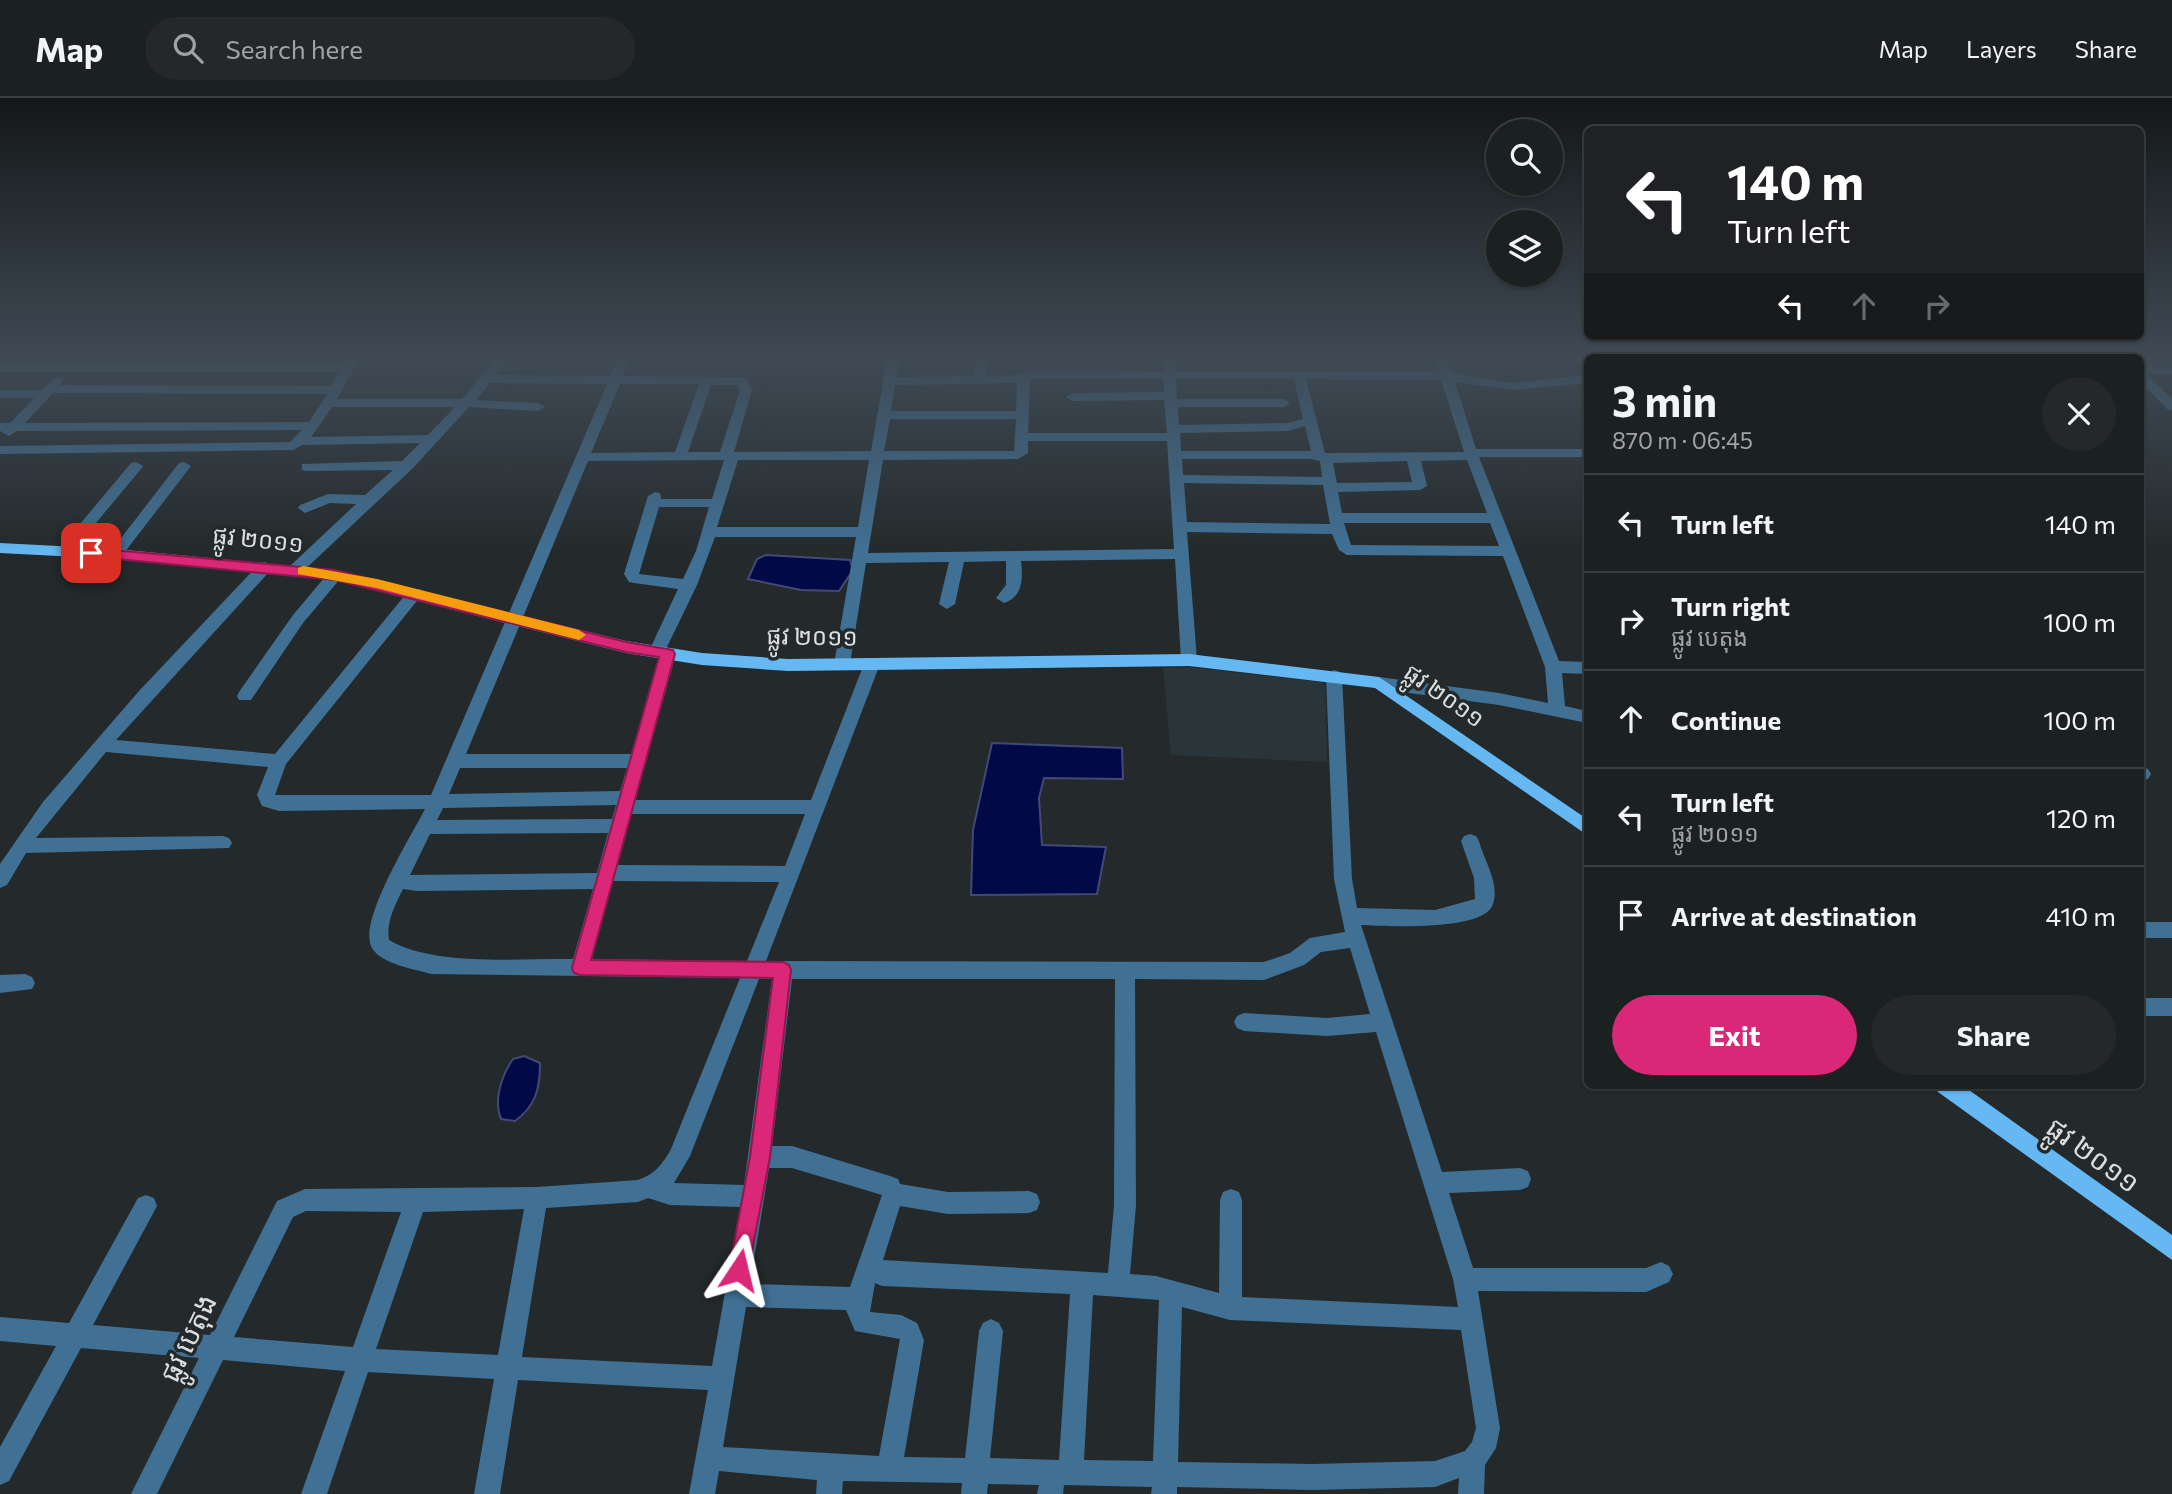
<!DOCTYPE html>
<meta charset="utf-8">
<style>
:root{--surface:#1b2020;--page:#242829;--text:#f1f3f6;--muted:#a0a3a5;--line:#393e3e;--accent:#db2777}
body{margin:0;font-family:Commissioner,"Noto Sans Khmer",sans-serif;background:var(--page);color:var(--text);height:100vh;display:flex;flex-direction:column;font-size:26px;white-space:nowrap}
*{box-sizing:border-box;margin:0}
p{font-size:23px;color:var(--muted)}
.icon{flex:none;width:38px;height:38px;fill:none;stroke:currentColor;stroke-width:2;stroke-linecap:round;stroke-linejoin:round}
.map{position:relative;flex:1;overflow:hidden}
.sheet{position:absolute;left:1584px;top:256px;width:560px;height:735px;display:flex;flex-direction:column;background:var(--surface);border-radius:10px;box-shadow:0 2px 5px #0004,0 0 0 2px var(--line)}
.sheet>*{flex:none}
.hud{position:absolute;left:1584px;top:28px;width:560px;height:214px;border-radius:10px;box-shadow:0 2px 5px #0004,0 0 0 2px var(--line);background:#202124;color:#fff;overflow:hidden}
.tools{position:absolute;left:1486px;top:21px;display:grid;gap:14px}
.tools a{display:grid;place-items:center;width:77px;height:77px;border-radius:50%;background:var(--surface);box-shadow:0 2px 5px #0004,0 0 0 2px var(--line);font-size:35px}
.pin{position:absolute;display:grid;place-items:center;width:60px;height:60px;color:#fff;margin:-30px;border-radius:14px;box-shadow:0 4px 10px #0006}
.me{position:absolute;width:77px;margin:-38px;rotate:10deg;stroke-linejoin:round;filter:drop-shadow(0 0 5px #0008)}
.turn{display:flex;align-items:center;gap:24px;height:147px;padding:0 28px;font-size:32px}
.turn .icon{width:91px;height:91px;stroke-width:2.5}
.turn b{display:block;font-size:49px;line-height:60px}
.lanes{display:flex;align-items:center;height:66px;padding:0 28px;background:#0003;justify-content:center;gap:35px;direction:ltr}
.lanes .off{opacity:.35}
.round{display:grid;place-items:center;flex:none;width:74px;height:74px;border-radius:37px;background:var(--page)}
.headline{display:flex;align-items:center;justify-content:space-between;height:119px;padding:0 28px}
h1{font-size:42px;font-weight:700;line-height:52px}
.primary-button{display:flex;gap:14px;margin-top:auto;padding:14px 28px}
.primary-button a{flex:1;height:80px;border-radius:42px;background:var(--accent);color:#fff;font-size:28px;font-weight:700;line-height:80px;text-align:center}
.primary-button a+a{background:var(--page);color:var(--text)}
ul{padding:0;list-style:none}
li{display:flex;align-items:center;gap:21px;height:98px;padding:0 28px;border-top:2px solid var(--line)}
li div{flex:1}
li b{display:block;font-size:26px}
li em{font-style:normal}
header{display:flex;align-items:center;gap:42px;box-sizing:border-box;height:98px;padding:0 35px;background:var(--surface);border-bottom:2px solid var(--line)}
header strong{font-size:33px}
nav{display:flex;gap:38px;margin-inline-start:auto;font-size:24px}
.search{width:490px;height:63px;background:var(--page);display:flex;align-items:center;gap:18px;box-sizing:border-box;padding:0 24px;border-radius:38px;color:var(--muted);font-size:26px}
.map>svg:first-child{display:block}
.built{fill:#2a3539}
.water{fill:#010947;stroke:#424975;stroke-width:2}
.lines{fill:none;stroke-linecap:round;stroke-linejoin:round}
.minor{fill:#407195;fill-rule:evenodd}
.major{fill:#65b8f2;fill-rule:evenodd}
.route{fill:#db2777;stroke:#8e194d;stroke-width:2}
.slow{fill:#f59e0b}
.labels{text-anchor:middle;stroke-width:7;stroke-linejoin:round;paint-order:stroke}
.street-label{font-size:24px;fill:#dbdedf;stroke:#242a2b}
.near-street-label{font-size:28px;fill:#dbdedf;stroke:#242a2b}
</style>
<header>
<strong>Map</strong>
<div class="search"><svg class="icon" aria-label="search" viewBox="0 0 24 24"><circle cx="10" cy="10" r="6"/><path d="M15 15l6 6"/></svg>Search here</div>
<nav><a>Map</a><a>Layers</a><a>Share</a></nav>
</header>
<div class="map">
<svg width="2172" height="1396" viewBox="0 0 2172 1396">
<rect width="100%" height="100%" fill="#242a2b"/>
<path class="built" d="M1187,569l134,15 4,4 2,76 -156,-7 -8,-87z"/>
<path class="water" d="M766,457l84,5 3,10 -14,21 -38,-1 -53,-11 9,-20z
M992,645l130,5 1,31 -79,-1 -5,20 3,47 64,2 -9,47 -126,1 2,-65z
M524,958l16,7c0,25 -4,43 -25,58l-14,-2c-8,-19 1,-44 12,-60z"/>
<g class="lines">
<path class="minor" d="M347,261h12l-22,40h125l34,-40h13l-13,16 114,1 8,-17h12l-7,17 119,1 4,1 6,12 -18,62 137,-1 16,-92h12l-3,18 77,-1 3,-17h12l-2,17 34,-1 7,-4 136,1 -1,-13h12l1,13h264l-4,-13h12l5,14 61,10 74,-8v8l-74,7 -58,-8 21,67h111v8h-108l80,204 28,1v12l-25,-1 3,33 22,5v12l-88,-18 -120,-16 -8,-6 8,-6 120,16 49,10 -3,-36 -42,-111 -156,-1 -8,-5 -7,-16 -145,-2 10,128 -8,6 -8,-6 -6,-101 -154,2c2,17 2,36 -17,42l-8,-5 10,-13v-24l-42,1 -9,42 -8,5 -8,-5 10,-42 -83,1 -16,101 -8,6 -8,-6 22,-127h-141l-18,48 -31,64 8,1 2,4 -41,146h176l53,-136 8,-6 8,6 -114,297 498,1 26,-9 20,-15 35,-6 -11,-53 -8,-203 8,-6 6,2 2,4 10,203 5,29 78,2 40,-11 -1,-21 -13,-37 3,-5 6,-2 6,2 3,5c5,20 21,42 14,63 -8,28 -109,22 -132,21l81,247 78,-4 8,3 3,8 -3,8 -8,3 -71,3 24,75h173l15,-6 8,4 4,8 -4,8 -23,10 -168,-1 22,137 -4,20 -11,17 -1,29h-26l1,-16 -24,9 -123,3 -135,-3v7h-26l1,-7 -88,-2 -1,9h-26l2,-9 -51,-1 -1,10h-26l1,-11 -119,-2 -1,13h-26l1,-14 -98,-9 -4,23h-26l19,-104 -190,-10 -18,114h-26l20,-115 -126,-7 -41,122h-26l44,-123 -122,-11 -66,134h-26l68,-136 -118,-10 -72,133 -9,4v-38l56,-101 -56,-5v-24l69,6 69,-125 8,-3 8,3 3,8 -64,119 117,10 67,-134 28,-12 232,-2 101,-7c17,-6 24,-15 33,-31l69,-171 -309,-4c-17,-5 -50,-10 -59,-26 -15,-26 40,-113 53,-139l-146,2 -17,-5 -5,-11 11,-28 -162,-15 -70,86 187,-2 6,2 3,5 -3,5 -203,5 -19,32 -7,3v-24l43,-62 96,-111 121,-128 5,-1 7,5 -2,4 -154,169 159,14 135,-165h10l3,4 -3,4 -134,167 -11,31h156l176,-411 -117,-1 -14,17 62,3 7,4 -7,4 -69,-4 -56,61 -113,106 -5,1 -7,-5 2,-4 66,-62 -26,-1 -25,10 -7,-5 2,-3 28,-11 37,1 28,-25 -86,1 -5,-1v-6l100,-3 18,-18 -118,2 -9,5 -293,4v-8l290,-4 12,-12 -285,1 -8,5 -9,-5v-8h10l24,-25h-34v-8h41l16,-13 6,4 -3,4 271,1 8,-14h-339v-8h344zM1030,281h133l1,13 -92,1 -6,4 6,4 92,-1 3,33h-139zM1176,281h118l9,40 -15,4 -109,2 -1,-18h106l6,-4 -6,-4h-107zM1306,281l135,1 23,72 -139,1zM1017,285l-1,28h-125l4,-26zM620,286h79l-24,68 -84,1zM711,287h26l3,5 -20,62h-32zM53,295l274,1 -18,28 -284,1zM332,309h123l-27,28 -117,2zM890,321h126l-2,32h-130zM1305,328l6,25h-130l-1,-18 108,-2zM1028,343h139l7,108 -306,4 15,-93 135,-1 10,-6zM1182,361h129l9,2 2,16 -139,-2zM724,362l-12,39h-51l-1,-6 -5,-1 -7,4 -24,78 5,8 5,1 44,6 -29,62 2,4 9,1 -29,98h-165l122,-293zM738,362h131l-11,67h-141zM1467,362l20,53h-145l-4,-21 82,-2 7,-4 -6,-25zM1407,363l5,21 -75,1 -4,-20zM1184,385l139,2 7,39 -143,-2zM659,409h50l-13,44 -13,28 -44,-5zM1344,425h146l9,23 -148,-1zM460,670h167l-7,23 -171,3zM616,707l-4,14 -175,1 6,-12zM631,716h174l-20,52 -167,-1zM608,735l-11,40 -187,2 20,-41zM613,783l166,1 -32,79 -155,-2zM403,791l14,2 176,-2 -20,70c-54,-1 -138,8 -184,-19 -3,-18 6,-35 14,-51zM1350,850l20,66 -43,4 -83,-5 -7,3 -3,6 3,6 7,3 83,5 49,-4 77,247 5,28 -216,-10v-97l-3,-8 -8,-3 -8,3 -3,8 -1,93 -63,-17 -26,-2 6,-69 -1,-226 129,1 40,-15 17,-13zM759,881h13l-28,206 -70,-2 16,-27zM792,881h323l-1,226 -6,68 -225,-13 17,-54 48,8 81,-1 8,-3 3,-8 -3,-8 -8,-3 -81,1 -48,-8 -2,-5 -8,-3 -98,-30h-20zM769,1070h23l90,27 -32,92 -100,-3zM648,1100l22,7 70,2 -28,159 -190,-9 24,-149 92,-6zM524,1111l-26,146 -122,-6 47,-137zM306,1113l95,1 -48,135 -119,-10 59,-120zM875,1185l7,3 188,8 -11,166 -69,-2 13,-127 -4,-8 -8,-4 -8,4 -4,8 -14,127 -61,-1 20,-117 -7,-17 -16,-8 -31,-3zM1093,1197l66,5 -6,161 -69,-1zM746,1209l100,3 9,21 45,8 -21,117 -156,-9zM1182,1209l48,13 231,10 15,98 -4,14 -7,9 -30,10 -123,3 -134,-2z
M2140,268h32v8h-25l25,25v11l-5,-1 -27,-28z
M136,364l7,4 -2,3 -71,85h-10l-2,-3 2,-3 71,-85z
M184,364l7,4 -70,91h-10l-2,-3 2,-3 68,-88z
M335,472l5,1 2,4 -2,4 -37,44 -52,77h-12l-2,-4 2,-4 54,-77 37,-44z
M2140,669l8,2 3,5 -3,5 -8,2z
M2140,824h32v16h-32z
M25,876l7,3 3,6 -3,6 -32,4v-18z
M2140,900h32v18h-32z"/>
<path class="major" d="M0,445l116,6 219,21 291,71 76,12 86,6 401,-5 190,23 208,142v16l-212,-147 -186,-22 -401,5 -86,-6 -76,-12 -291,-73 -219,-21 -116,-6z
M1935,987h27l210,150v25l-234,-168z"/>
</g>
<linearGradient id="sky" x2="0" y2="1"><stop stop-color="#141718"/><stop offset="0.57" stop-color="#3f4a55"/><stop offset="1" stop-color="#3f4a55" stop-opacity="0"/></linearGradient>
<rect width="2172" height="456" fill="url(#sky)"/>
<path class="route" d="M91,450l244,22 291,72 47,8 2,4 -84,306 192,2 6,3 2,5 -21,187 -23,120 -8,3 -7,-3 -3,-7 21,-113 23,-179 -193,-3 -6,-2 -2,-5 87,-311 -33,-5 -291,-72 -249,-24v-6z"/>
<path class="slow" d="M303,468l74,13 202,51 7,5 -7,5 -202,-52 -79,-14v-6z"/>
<g class="labels">
<g class="street-label">
<text transform="translate(258 442) rotate(6)" y="8">ផ្លូវ ២០១១</text>
<text transform="translate(812 539) rotate(1)" y="8">ផ្លូវ ២០១១</text>
<text transform="translate(1444 598) rotate(35)" y="8">ផ្លូវ ២០១១</text>
</g>
<g class="near-street-label">
<text transform="translate(2093 1057) rotate(36)" y="10">ផ្លូវ ២០១១</text>
<text transform="translate(188 1240) rotate(-64)" y="10">ផ្លូវ បេតុង</text>
</g>
</g>
</svg>
<div class="tools">
<a><svg class="icon" aria-label="search" viewBox="0 0 24 24"><circle cx="10" cy="10" r="6"/><path d="M15 15l6 6"/></svg></a>
<a><svg class="icon" aria-label="layers" viewBox="0 0 24 24"><path d="M12 4l9 5-9 5-9-5zM3 14l9 5 9-5"/></svg></a>
</div>
<div class="pin" style="left:91px;top:455px;background:#d93025"><svg class="icon" aria-label="arrive" viewBox="0 0 24 24"><path d="M6 21V4h12l-3 4 3 4H6"/></svg></div>
<svg class="me" style="left:739px;top:1172px" viewBox="-20 -20 40 40"><path d="M0-17L14 15 0 8-14 15z" fill="#db2777" stroke="#fff" stroke-width="4"/></svg>
<div class="hud">
<div class="turn"><svg class="icon" aria-label="left" viewBox="0 0 24 24"><path d="M17 20v-9H6M10 6l-5 5 5 5"/></svg><div><b>140 m</b>Turn left</div></div>
<div class="lanes"><svg class="icon" aria-label="left" viewBox="0 0 24 24"><path d="M17 20v-9H6M10 6l-5 5 5 5"/></svg><svg class="icon off" aria-label="ahead" viewBox="0 0 24 24"><path d="M12 20V5M6 11l6-6 6 6"/></svg><svg class="icon off" aria-label="right" viewBox="0 0 24 24"><path d="M7 20v-9h11M14 6l5 5-5 5"/></svg></div>
</div>
<section class="sheet">
<div class="headline"><div><h1>3 min</h1><p>870 m · 06:45</p></div><a class="round"><svg class="icon" aria-label="close" viewBox="0 0 24 24"><path d="M6 6l12 12M18 6L6 18"/></svg></a></div>
<ul>
<li><svg class="icon" aria-label="left" viewBox="0 0 24 24"><path d="M17 20v-9H6M10 6l-5 5 5 5"/></svg><div><b>Turn left</b></div><em>140 m</em></li>
<li><svg class="icon" aria-label="right" viewBox="0 0 24 24"><path d="M7 20v-9h11M14 6l5 5-5 5"/></svg><div><b>Turn right</b><p>ផ្លូវ បេតុង</p></div><em>100 m</em></li>
<li><svg class="icon" aria-label="ahead" viewBox="0 0 24 24"><path d="M12 20V5M6 11l6-6 6 6"/></svg><div><b>Continue</b></div><em>100 m</em></li>
<li><svg class="icon" aria-label="left" viewBox="0 0 24 24"><path d="M17 20v-9H6M10 6l-5 5 5 5"/></svg><div><b>Turn left</b><p>ផ្លូវ ២០១១</p></div><em>120 m</em></li>
<li><svg class="icon" aria-label="arrive" viewBox="0 0 24 24"><path d="M6 21V4h12l-3 4 3 4H6"/></svg><div><b>Arrive at destination</b></div><em>410 m</em></li>
</ul>
<div class="primary-button"><a>Exit</a><a>Share</a></div>
</section>
</div>
